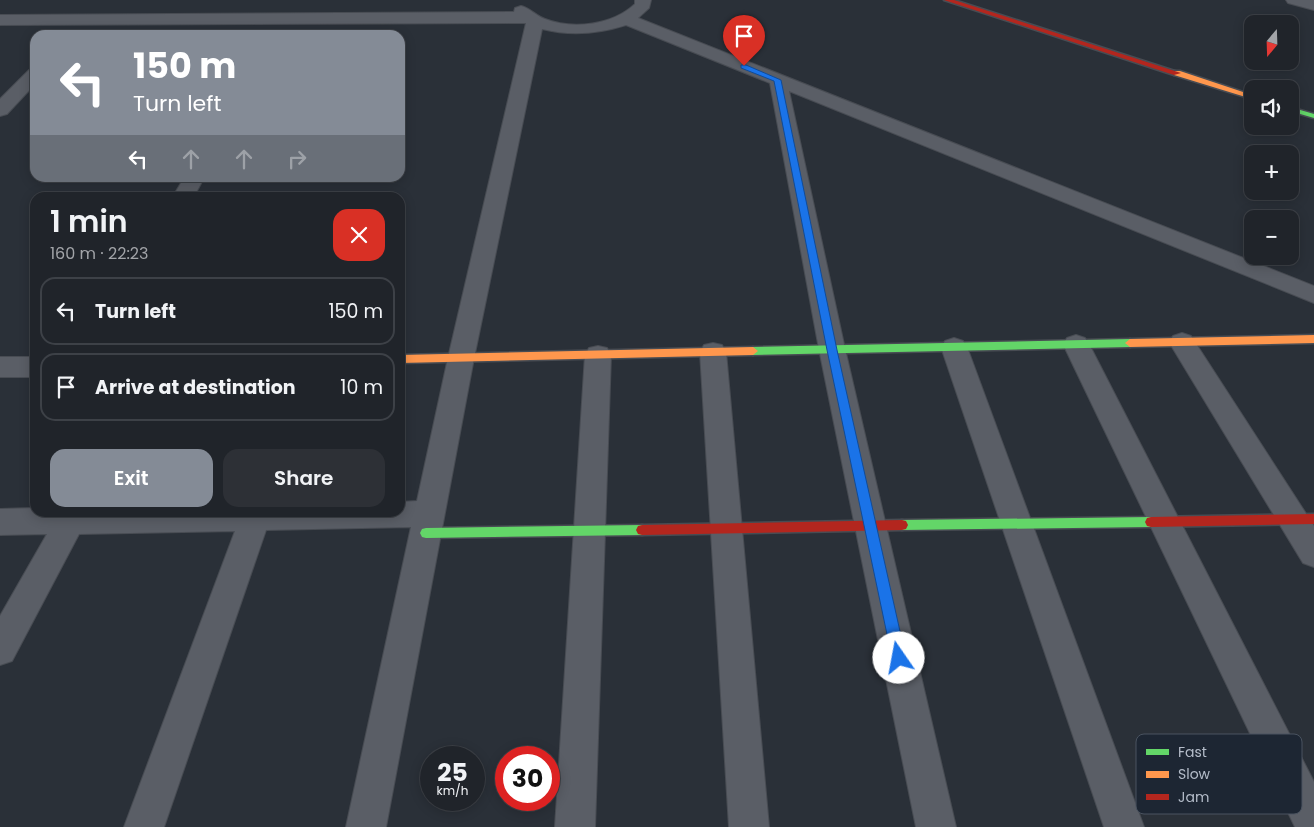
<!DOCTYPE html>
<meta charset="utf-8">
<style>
:root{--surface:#20242a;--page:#2d3036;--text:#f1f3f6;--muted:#a2a4a8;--line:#3d4147;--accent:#848b96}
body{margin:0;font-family:Poppins,sans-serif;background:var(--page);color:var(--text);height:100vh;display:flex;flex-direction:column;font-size:19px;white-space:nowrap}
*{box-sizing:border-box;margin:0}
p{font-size:16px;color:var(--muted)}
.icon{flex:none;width:28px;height:28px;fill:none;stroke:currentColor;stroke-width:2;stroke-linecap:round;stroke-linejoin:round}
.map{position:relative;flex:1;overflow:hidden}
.side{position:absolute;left:30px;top:192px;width:375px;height:325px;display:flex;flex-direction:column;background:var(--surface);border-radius:15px;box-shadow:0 2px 12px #0003,0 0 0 1px var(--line)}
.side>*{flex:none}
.top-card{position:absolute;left:30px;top:30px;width:375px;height:152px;border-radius:15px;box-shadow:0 2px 12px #0003,0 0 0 1px var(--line);background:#848b96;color:#fff;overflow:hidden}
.needle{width:32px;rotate:199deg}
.buttons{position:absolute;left:1244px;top:15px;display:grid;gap:10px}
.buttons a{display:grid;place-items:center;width:55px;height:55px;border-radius:10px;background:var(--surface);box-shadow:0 2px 12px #0003,0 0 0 1px var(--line);font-size:25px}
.speed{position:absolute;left:420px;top:746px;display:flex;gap:10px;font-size:25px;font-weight:700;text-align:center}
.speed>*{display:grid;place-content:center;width:65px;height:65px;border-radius:50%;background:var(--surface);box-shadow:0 2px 12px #0003,0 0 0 1px var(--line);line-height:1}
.speed small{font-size:12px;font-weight:400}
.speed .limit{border:8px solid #d22;background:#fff;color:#111}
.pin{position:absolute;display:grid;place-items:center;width:42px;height:42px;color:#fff;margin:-51px -21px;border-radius:50% 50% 50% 0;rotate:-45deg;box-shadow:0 0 5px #0007}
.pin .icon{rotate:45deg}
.me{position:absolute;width:55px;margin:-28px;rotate:348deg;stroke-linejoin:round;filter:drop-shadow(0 0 4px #0008)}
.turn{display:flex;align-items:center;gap:18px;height:105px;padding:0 20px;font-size:22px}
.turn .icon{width:65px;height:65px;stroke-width:2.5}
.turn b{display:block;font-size:35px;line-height:42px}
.lanes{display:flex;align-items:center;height:48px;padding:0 20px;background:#0003;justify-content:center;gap:25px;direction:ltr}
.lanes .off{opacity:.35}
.round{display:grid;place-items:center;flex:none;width:52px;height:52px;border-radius:15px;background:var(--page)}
.overview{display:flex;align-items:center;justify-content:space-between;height:85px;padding:0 20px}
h1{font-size:30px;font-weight:600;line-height:38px}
.button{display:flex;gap:10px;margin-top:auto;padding:10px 20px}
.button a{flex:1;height:58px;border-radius:15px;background:var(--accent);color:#fff;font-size:20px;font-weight:600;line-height:58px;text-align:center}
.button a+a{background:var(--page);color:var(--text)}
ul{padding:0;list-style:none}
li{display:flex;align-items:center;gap:15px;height:68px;margin:0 10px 8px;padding:0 10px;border:2px solid var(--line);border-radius:15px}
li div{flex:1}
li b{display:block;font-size:19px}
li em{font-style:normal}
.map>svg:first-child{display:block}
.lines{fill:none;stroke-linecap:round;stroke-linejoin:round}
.street-casing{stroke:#484c53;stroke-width:2}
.fast-casing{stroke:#484c53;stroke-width:3}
.slow-casing{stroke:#484c53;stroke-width:3}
.jam-casing{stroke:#484c53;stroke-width:3}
.street{fill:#5a5e66;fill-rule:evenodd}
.fast{fill:#63d668;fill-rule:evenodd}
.slow{fill:#ff974d;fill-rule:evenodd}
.jam{fill:#b3261e;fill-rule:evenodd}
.route{fill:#1a73e8;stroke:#114b97}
.key{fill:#1d2633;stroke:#4a5360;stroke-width:1}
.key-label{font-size:14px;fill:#b4bcc9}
</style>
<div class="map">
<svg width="1314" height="827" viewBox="0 0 1314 827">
<rect width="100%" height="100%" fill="#2a3038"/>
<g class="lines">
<defs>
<path id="street" d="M635,0h16l-2,8 -11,10 676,268v17l-525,-212 56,258 111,478h-40l-97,-478 -49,-266 -144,-58c-28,9 -56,11 -84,4l-68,329 -88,469h-40l65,-300 -145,3 -102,297h-40l111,-296 -156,3 -67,127 -12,4v-49l47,-82 -47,1v-26l35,-1v4h365v-10l17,-1 31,-143 78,-335 -526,2v-10l514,-3 1,-4 6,-2c9,2 15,10 24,13 28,11 68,6 90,-15z
M1286,0h28v10l-26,-7z
M35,69v15l-28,30 -7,2v-17l29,-29z
M184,178h20l-11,20h-21z
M1182,333l9,3 123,190v41l-11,-4 -134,-221 4,-6z
M1076,335l9,3 4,6 225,438v45h-19l-232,-483 4,-6z
M954,338l9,3 4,6 177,480h-40l-163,-480 4,-6z
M713,343l9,2 4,7 43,475h-40l-29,-475 4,-7z
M598,346l9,2 4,7 -16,472h-40l30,-472 4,-7z
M0,357h35v20h-35z"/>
<path id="fast" d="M1290,107l24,7v4l-24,-7z
M1130,339l5,4 -5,4 -377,8 -5,-4 5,-4z
M1151,517l4,1 2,4 -2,4 -4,1 -249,3 -4,-1 -2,-4 2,-4 4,-1z
M642,525l4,1 2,4 -2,4 -4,1 -216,3 -4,-1 -2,-4 2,-4 4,-1z"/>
<path id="slow" d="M1174,71h6l72,24v4l-78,-24z
M1314,335v8l-184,4 -5,-4 5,-4z
M753,347l5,4 -5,4 -353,8v-8z"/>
<path id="jam" d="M944,0h10l227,73 -7,2z
M1314,514v10l-163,3 -4,-1 -2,-4 2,-4 4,-1z
M902,520l4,1 2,4 -2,4 -4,1 -260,5 -4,-1 -2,-4 2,-4 4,-1z"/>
</defs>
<use href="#street" class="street-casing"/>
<use href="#fast" class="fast-casing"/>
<use href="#slow" class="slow-casing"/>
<use href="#jam" class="jam-casing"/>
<use href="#street" class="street"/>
<use href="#fast" class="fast"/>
<use href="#slow" class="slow"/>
<use href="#jam" class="jam"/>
</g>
<path class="route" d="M741,65h5l35,15 56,270 69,308 -2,5 -5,2 -5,-2 -2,-5 -65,-308 -53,-269 -33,-13z"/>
<rect x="1136" y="734" width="166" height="80" rx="8" class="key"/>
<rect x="1146" y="749" width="23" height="6" fill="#63d668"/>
<rect x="1146" y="771" width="23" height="7" fill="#ff974d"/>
<rect x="1146" y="794" width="23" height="6" fill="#b3261e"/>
<g class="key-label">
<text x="1178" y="757">Fast</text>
<text x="1178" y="779">Slow</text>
<text x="1178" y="802">Jam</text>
</g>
</svg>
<div class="buttons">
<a><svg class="needle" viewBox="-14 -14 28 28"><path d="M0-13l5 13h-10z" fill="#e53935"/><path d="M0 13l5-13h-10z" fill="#a2a4a8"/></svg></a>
<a><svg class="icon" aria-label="sound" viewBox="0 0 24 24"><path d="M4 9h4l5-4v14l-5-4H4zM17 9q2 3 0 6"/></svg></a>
<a>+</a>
<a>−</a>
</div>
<div class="speed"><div>25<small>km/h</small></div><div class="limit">30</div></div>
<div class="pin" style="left:744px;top:66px;background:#d93025"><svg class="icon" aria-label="arrive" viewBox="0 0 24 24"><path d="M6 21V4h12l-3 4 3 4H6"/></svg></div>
<svg class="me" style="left:899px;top:658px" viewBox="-20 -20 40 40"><circle r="19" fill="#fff"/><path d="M0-13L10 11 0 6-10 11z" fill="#1a73e8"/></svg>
<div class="top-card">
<div class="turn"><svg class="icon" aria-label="left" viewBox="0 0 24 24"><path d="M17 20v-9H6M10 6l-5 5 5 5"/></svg><div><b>150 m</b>Turn left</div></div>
<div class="lanes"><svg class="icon" aria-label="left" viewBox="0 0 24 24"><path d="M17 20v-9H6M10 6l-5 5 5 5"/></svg><svg class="icon off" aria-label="ahead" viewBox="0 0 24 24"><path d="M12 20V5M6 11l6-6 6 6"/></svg><svg class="icon off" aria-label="ahead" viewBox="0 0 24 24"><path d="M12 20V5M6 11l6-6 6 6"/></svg><svg class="icon off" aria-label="right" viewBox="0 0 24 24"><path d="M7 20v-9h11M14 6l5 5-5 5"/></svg></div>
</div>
<section class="side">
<div class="overview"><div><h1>1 min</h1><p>160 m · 22:23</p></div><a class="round" style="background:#d93025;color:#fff"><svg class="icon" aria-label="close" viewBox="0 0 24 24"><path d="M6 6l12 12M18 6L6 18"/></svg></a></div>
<ul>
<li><svg class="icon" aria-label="left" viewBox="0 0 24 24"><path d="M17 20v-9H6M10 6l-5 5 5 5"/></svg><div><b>Turn left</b></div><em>150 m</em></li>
<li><svg class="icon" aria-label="arrive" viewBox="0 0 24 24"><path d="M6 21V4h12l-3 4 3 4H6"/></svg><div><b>Arrive at destination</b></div><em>10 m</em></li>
</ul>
<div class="button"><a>Exit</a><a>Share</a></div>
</section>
</div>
